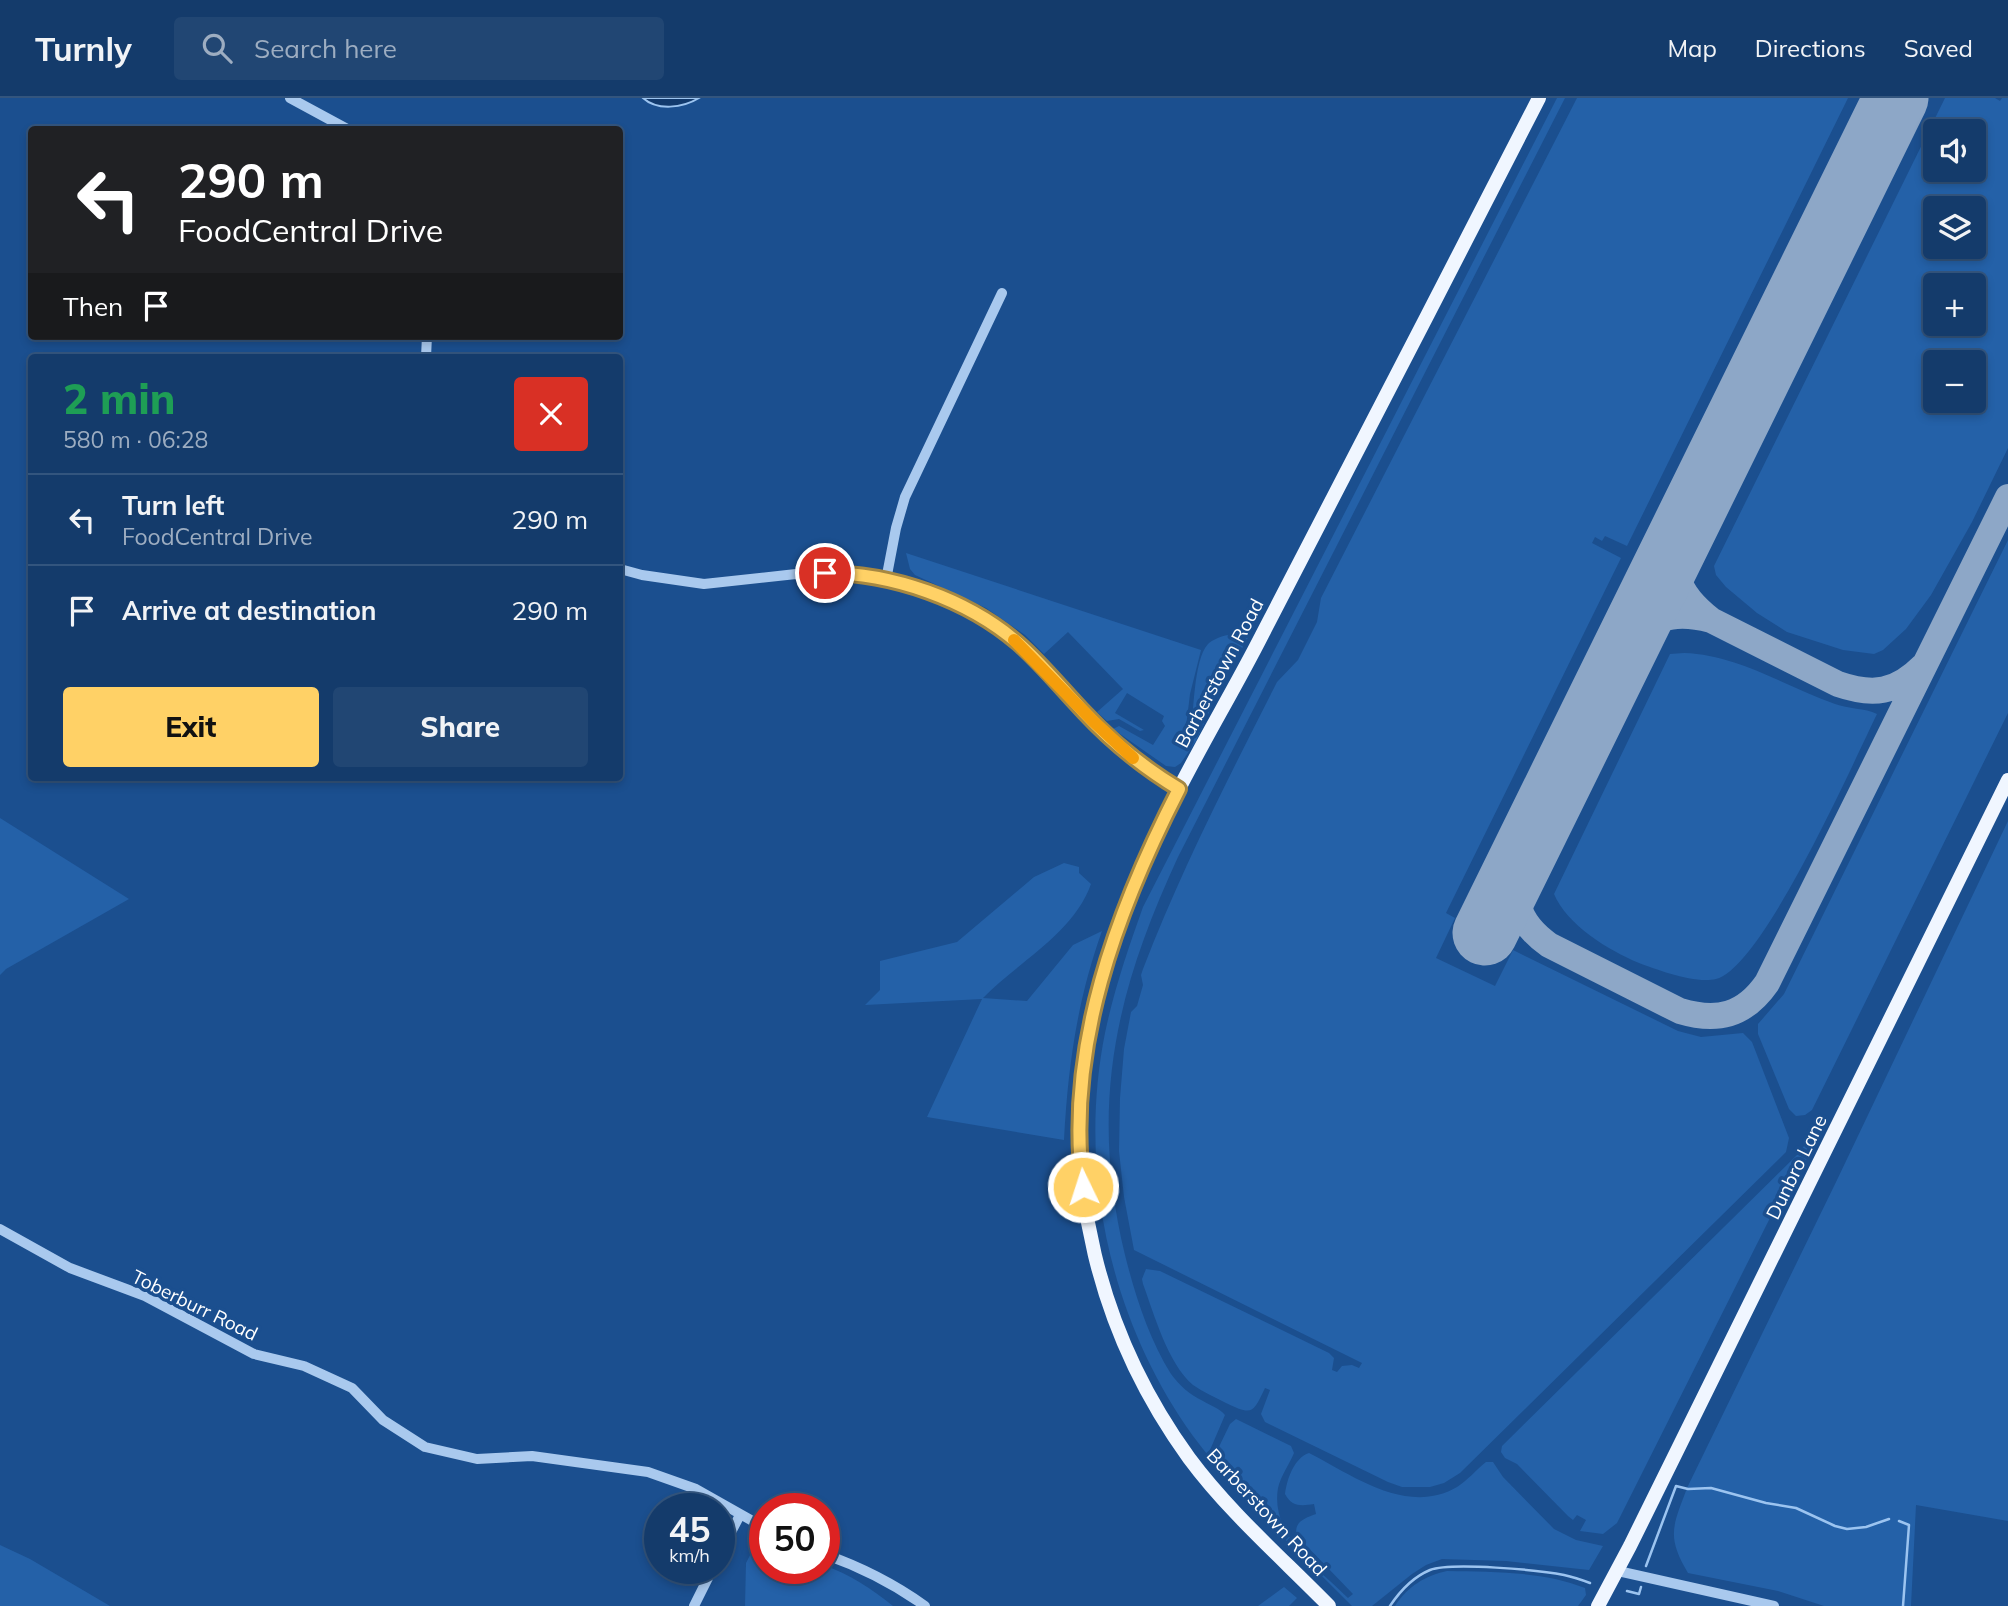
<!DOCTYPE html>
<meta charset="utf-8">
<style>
:root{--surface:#143b6b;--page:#214673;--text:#f1f3f6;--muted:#9dadc1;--line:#33557e;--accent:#ffd166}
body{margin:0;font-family:Mulish,sans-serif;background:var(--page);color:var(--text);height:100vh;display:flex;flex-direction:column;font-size:26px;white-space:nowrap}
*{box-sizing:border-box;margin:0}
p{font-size:23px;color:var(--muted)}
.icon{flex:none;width:38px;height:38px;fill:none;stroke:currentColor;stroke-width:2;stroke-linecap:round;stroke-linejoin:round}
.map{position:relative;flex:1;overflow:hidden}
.details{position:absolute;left:28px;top:256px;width:595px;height:427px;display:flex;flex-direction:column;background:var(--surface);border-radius:7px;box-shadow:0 4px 10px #0003,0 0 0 2px var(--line)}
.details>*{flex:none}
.guide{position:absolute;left:28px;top:28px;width:595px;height:214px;border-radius:7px;box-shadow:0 4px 10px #0003,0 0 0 2px var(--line);background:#202124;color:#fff;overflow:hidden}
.controls{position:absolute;left:1923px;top:21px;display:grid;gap:14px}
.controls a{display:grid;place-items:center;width:63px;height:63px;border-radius:7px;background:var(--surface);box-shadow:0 4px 10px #0003,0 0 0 2px var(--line);font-size:35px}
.speed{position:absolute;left:644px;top:1395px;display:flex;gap:14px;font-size:35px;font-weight:700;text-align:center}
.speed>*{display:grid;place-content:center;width:91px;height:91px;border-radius:50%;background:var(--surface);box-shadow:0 4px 10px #0003,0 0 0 2px var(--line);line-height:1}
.speed small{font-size:18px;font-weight:400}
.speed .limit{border:10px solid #d22;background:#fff;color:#111}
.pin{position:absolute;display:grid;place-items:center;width:60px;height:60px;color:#fff;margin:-30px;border:4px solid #fff;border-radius:50%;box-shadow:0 2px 7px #0007}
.me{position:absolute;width:77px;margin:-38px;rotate:356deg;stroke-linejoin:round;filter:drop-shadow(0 0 5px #0008)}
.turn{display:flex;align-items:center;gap:24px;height:147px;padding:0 35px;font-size:32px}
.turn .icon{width:91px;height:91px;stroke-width:2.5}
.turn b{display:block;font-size:49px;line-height:60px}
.then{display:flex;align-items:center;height:66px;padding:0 35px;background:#0003;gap:14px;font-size:26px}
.round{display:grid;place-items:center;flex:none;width:74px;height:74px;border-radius:7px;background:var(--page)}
.headline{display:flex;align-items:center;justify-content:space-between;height:119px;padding:0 35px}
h1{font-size:42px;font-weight:800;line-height:52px;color:#1e9e55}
.button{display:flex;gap:14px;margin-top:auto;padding:14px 35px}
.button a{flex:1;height:80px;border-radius:7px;background:var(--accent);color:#111;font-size:28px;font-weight:800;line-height:80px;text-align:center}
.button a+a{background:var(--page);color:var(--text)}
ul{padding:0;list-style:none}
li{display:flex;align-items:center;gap:21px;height:91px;padding:0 35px;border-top:2px solid var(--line)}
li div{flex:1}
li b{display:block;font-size:26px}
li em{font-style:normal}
header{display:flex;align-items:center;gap:42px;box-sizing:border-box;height:98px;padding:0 35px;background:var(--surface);border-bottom:2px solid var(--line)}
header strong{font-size:33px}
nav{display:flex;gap:38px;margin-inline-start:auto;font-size:24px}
.search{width:490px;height:63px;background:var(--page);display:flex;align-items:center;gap:18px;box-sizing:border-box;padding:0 24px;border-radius:7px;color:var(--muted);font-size:26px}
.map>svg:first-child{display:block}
.green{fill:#2461a8;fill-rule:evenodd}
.water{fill:#123a6d;stroke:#9cc4f0;stroke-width:2}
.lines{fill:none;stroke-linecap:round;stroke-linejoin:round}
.stream{stroke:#9cc4f0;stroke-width:2.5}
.taxiway{stroke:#8da7c7;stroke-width:26}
.runway{stroke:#8da7c7;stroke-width:65}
.minor{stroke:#a9c9ee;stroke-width:10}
.major{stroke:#f0f6ff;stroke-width:14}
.route-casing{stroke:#a68842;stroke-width:18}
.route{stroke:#ffd166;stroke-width:12}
.slow{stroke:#f59e0b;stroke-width:12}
.labels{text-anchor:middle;stroke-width:7;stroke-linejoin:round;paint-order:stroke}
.street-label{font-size:19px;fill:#fff;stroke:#1b4f8f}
</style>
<header>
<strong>Turnly</strong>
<div class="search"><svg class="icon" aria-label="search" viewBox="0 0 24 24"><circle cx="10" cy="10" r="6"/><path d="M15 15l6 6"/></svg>Search here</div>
<nav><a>Map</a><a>Directions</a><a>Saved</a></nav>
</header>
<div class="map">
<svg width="2008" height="1508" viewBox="0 0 2008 1508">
<rect width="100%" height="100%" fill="#1b4f8f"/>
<path class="green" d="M1557,0h8l-387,759c-63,136 -89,249 -53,398 10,40 24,84 46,119 8,11 19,21 32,27 8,5 16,7 22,14l-15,35 6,3 14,-29 6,-5 55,27 3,7c-5,12 -13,22 -16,35 -8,48 40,80 70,110l5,-4 -56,-58c-4,-14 8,-18 19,-22l-2,-10c-13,2 -22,3 -29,-10 2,-15 9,-36 24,-41 45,23 98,63 148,34 11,-7 19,-17 29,-25h7l10,15 51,52 22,11 27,6 -14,24 -83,-9 -64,-2 -16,6 -14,9 -40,32h-20c-54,-55 -113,-108 -159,-170 -82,-114 -116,-264 -88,-403 9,-43 23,-84 38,-126z
M1577,0h271l-221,448 -22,-10 -3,5 -7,-4 -3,6 29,15 -175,355 9,5 -19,40 59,28 18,-36 165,81 23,6 42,-4 9,9 37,96 -3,14 -326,321 -16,10 -14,4h-28l-14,-5 -123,-60 -4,-8 9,-24 -5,-2c-12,25 -12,28 -39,15 -11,-6 -23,-11 -33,-18 -25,-21 -39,-71 -50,-101l-1,-5 4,-10 14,2 169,82 5,5 -2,12 5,2 5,-6 10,-1 7,3 3,-5 -228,-113 -10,-53 -5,-46 1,-53 4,-49 7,-37 6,-6 6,-21 -2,-10 2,-6c38,-99 86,-192 134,-287l21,-22 19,-38 4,-24z
M1945,0h50l5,3 2,-3h6v350l-36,74 -41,73 -25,34 -23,21 -9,4 -31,-4 -56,-18 -30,-19 -31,-26 -10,-12 -2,-9zM1936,33h38v39h-38zM1936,110h38v39h-38zM1936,187h38v39h-38zM1936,264h38v39h-38z
M2008,442v173l-196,397 -7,5 -9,1 -7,-7 -31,-75v-10l26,-30z
M906,455l295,97 -11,44 -5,41 5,3c4,-21 3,-78 18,-94 4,-4 13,-8 20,-9 9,-2 13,-3 21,1l-28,50 -25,55 -15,22 -6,4 -9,-1 -53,-37 6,-3 34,19 12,-19 -3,-5 2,-5 -37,-23 -12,20 29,17 -4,1 -21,-12 -12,2 -10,-9 26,-23 -55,-57 -24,22 -19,-19 -39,-27 -71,-33 -5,-6z
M1684,555c55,2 100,33 151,51 13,5 30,4 42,10 -24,49 -114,253 -161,265 -21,5 -58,-9 -77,-16 -31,-13 -72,-38 -85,-69l116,-240z
M0,720l129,81 -123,70 -6,6z
M2008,723v700l-92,-16 -5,101h-87l-46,-15 -90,-18c-22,-37 -15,-47 -1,-85l150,-308z
M1064,765l15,4v6l12,11c-18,50 -72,77 -108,114l44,3 46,-56 29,-14c-25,70 -34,135 -38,209l-137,-23 55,-118 -117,6 15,-15v-29l77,-19 77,-65z
M1819,1021l5,3 -12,29 -35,53 -160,319 -14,11 -23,-3 6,-11 -9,-5 -4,5 -5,-4 -51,-52 -12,-6 -4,-6 1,-6 296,-292 9,-12z
M759,1440l6,3v27h59v-3c26,10 47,23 69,41h-148l1,-43z
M0,1447l30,14 80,47h-110z
M1447,1473c45,1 96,0 138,17l1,7 -8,11h-183c13,-20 30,-30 52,-35z
M1284,1489l13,11 -8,8h-31z"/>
<path class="water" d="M643,0h56c-16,10 -42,13 -56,0z"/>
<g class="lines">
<path class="stream" d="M1899,1423l10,4 -6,81
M1646,1468l30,-80 12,3 23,-1 55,15 30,5 39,18 12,3 19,-2 23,-8
M1627,1493l12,3 2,-7
M1390,1508c10,-15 23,-29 40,-36 21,-8 110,0 134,5 9,2 18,5 26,8"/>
<path class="taxiway" d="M1685,427c-13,46 -13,64 26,95
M1623,553c27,-32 46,-42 88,-31l127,64c35,12 58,9 85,-18
M1522,759c-11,38 -7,64 27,88l131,66c37,11 64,5 87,-28l241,-486"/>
<path class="runway" d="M1485,835l411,-835"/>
<path class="minor" d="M290,0l59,32
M426,259l1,-21
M620,471l22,6 62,9 92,-10 47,-1 43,7 40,12 56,27 35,24 76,78 41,38 45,29
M886,482l10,-52 9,-31 97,-204
M0,1131l70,39 75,28 109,58 50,12 48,22 31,32 42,27 52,12 55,-3 116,16 48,17 69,39
M824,1456c37,13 69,29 101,52
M719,1457l21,-40
M1618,1473l156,35
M694,1508l19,-38"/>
<path class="major" d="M1329,1508c-47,-48 -100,-94 -140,-148 -89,-123 -129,-277 -100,-427 14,-75 45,-147 77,-216 29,-61 65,-119 96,-180 93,-178 185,-358 277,-537
M1598,1508l32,-60 378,-766"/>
</g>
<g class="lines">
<defs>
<path id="route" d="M825,475c67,0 142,26 193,70 24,21 44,46 66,69 28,30 60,56 95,77 -62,121 -114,259 -96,398"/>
</defs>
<use href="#route" class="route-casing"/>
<use href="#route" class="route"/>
<path class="slow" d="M1014,542l79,81 40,37"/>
</g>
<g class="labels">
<g class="street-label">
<text transform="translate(1219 575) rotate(-62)" y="7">Barberstown Road</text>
<text transform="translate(1796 1069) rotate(-64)" y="7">Dunbro Lane</text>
<text transform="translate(195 1207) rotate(26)" y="7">Toberburr Road</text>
<text transform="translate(1267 1414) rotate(47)" y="7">Barberstown Road</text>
</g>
</g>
</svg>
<div class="controls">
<a><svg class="icon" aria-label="sound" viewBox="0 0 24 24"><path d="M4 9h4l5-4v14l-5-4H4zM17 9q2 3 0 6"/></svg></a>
<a><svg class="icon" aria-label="layers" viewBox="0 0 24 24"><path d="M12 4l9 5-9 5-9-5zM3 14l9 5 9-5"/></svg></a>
<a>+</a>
<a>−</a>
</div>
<div class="speed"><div>45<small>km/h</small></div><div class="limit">50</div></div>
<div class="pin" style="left:825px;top:475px;background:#d93025"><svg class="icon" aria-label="arrive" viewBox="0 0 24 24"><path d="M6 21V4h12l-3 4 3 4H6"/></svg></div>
<svg class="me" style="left:1083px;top:1089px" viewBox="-20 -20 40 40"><circle r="17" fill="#ffd166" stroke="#fff" stroke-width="3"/><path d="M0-11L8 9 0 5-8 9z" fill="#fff"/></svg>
<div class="guide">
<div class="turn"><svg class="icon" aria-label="left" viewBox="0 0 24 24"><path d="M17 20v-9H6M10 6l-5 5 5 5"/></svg><div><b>290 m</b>FoodCentral Drive</div></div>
<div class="then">Then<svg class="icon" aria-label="arrive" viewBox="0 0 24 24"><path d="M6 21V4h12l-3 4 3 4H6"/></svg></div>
</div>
<section class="details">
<div class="headline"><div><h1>2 min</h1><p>580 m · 06:28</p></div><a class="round" style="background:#d93025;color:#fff"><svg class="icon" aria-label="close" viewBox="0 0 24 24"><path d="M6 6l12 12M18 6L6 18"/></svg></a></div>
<ul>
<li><svg class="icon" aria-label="left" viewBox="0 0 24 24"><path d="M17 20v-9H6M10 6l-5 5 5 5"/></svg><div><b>Turn left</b><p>FoodCentral Drive</p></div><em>290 m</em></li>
<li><svg class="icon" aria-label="arrive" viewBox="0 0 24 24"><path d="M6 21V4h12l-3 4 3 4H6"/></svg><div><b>Arrive at destination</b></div><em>290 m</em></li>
</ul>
<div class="button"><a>Exit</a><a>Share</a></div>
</section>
</div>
